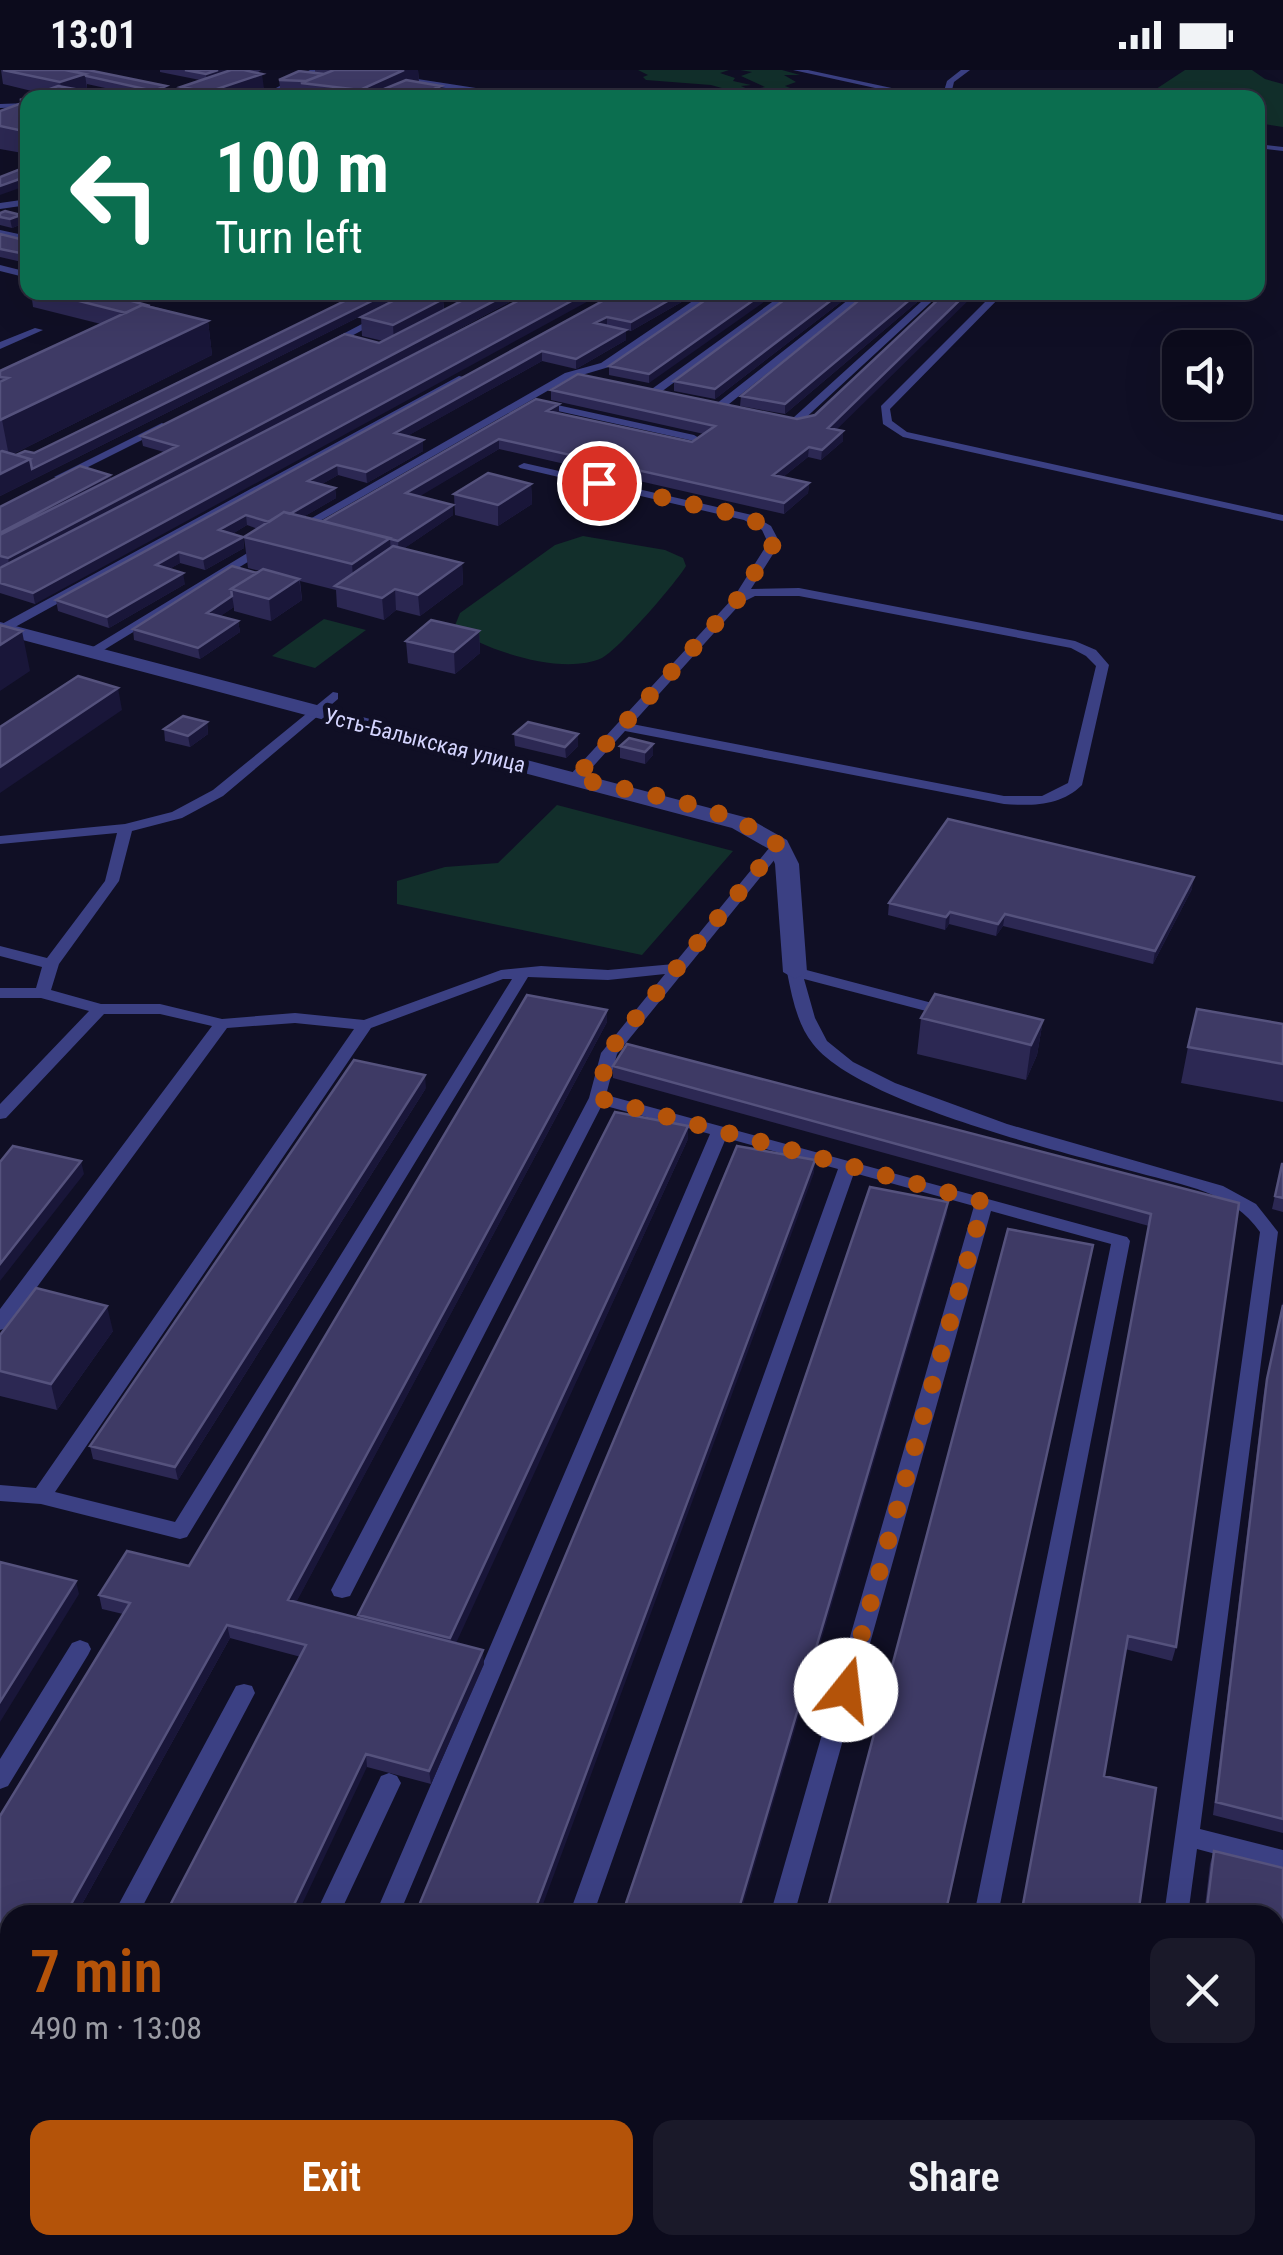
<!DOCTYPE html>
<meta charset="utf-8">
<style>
:root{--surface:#0c0b1c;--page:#1a1929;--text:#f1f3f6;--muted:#9a9ba3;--line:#2c2b3b;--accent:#b45309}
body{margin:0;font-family:"Roboto Condensed",sans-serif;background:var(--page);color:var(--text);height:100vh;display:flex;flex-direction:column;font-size:38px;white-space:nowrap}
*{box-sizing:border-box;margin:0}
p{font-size:32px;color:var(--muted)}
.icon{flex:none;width:55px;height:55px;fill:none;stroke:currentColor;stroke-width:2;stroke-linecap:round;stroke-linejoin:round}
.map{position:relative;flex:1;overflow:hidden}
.sheet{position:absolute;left:0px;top:1835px;width:1285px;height:350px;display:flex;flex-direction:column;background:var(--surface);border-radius:30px 30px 0 0;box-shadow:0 10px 40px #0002,0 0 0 2px var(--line)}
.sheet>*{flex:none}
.hud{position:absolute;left:20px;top:20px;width:1245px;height:210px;border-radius:20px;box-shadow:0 10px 40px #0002,0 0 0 2px var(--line);background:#0b6e4f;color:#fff;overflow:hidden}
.fabs{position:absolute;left:1162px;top:260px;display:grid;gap:20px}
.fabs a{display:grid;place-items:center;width:90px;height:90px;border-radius:20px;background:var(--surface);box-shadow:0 10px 40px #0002,0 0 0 2px var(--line);font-size:50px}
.pin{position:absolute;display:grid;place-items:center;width:85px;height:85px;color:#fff;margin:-42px;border:5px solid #fff;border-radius:50%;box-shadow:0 2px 10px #0007}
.me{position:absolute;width:110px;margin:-55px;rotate:16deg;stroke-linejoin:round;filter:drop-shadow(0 0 8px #0008)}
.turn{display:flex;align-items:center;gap:35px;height:210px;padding:0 30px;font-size:45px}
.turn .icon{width:130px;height:130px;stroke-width:2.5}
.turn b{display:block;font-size:70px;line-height:85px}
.round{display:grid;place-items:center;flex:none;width:105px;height:105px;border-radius:20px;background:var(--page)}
.summary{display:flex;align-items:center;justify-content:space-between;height:170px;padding:0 30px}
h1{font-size:60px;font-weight:600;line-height:75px;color:var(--accent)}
.primary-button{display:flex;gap:20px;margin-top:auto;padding:20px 30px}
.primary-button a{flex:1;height:115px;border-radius:20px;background:var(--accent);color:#fff;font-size:40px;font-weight:600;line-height:115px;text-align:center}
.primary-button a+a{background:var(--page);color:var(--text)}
.status{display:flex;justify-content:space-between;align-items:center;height:70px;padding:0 50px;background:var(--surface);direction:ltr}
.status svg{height:28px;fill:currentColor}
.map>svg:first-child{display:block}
.green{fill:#122f2b}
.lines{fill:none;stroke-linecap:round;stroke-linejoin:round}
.service{fill:#3b4083;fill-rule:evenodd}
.minor{fill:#3b4083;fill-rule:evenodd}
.wall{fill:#2c2853}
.shaded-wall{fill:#191639}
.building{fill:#3e3a65;stroke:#55527d;stroke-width:2.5}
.route{stroke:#b45309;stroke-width:18;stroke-dasharray:0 32.4}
.labels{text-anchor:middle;stroke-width:10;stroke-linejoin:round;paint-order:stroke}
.far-street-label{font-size:22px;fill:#d4d4fe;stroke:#100f25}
</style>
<div class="status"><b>13:01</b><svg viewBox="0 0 49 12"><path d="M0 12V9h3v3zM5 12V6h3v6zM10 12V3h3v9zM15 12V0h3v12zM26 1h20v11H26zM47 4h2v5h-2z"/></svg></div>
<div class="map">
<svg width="1283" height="2185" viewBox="0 0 1283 2185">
<rect width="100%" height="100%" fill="#100f25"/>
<path class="green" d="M638,0h91l-9,3 15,5 -2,3 18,4 -10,1 9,4 15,-3 -24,-11 11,-4 -12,-2h42l18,5h-16l12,7 -11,4 23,9 25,-4 33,6h-112l-43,-12 -65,-5 -3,-3 5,-2z
M1185,0h67l13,9 18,5v43l-25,-4v-25h-101l-7,-5z
M583,466l82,14 18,8 3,8c-10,17 -68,84 -84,92 -39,18 -116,-7 -148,-30l6,-15 95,-68z
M324,549l42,11 -51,38 -43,-12z
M557,735l176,46 -91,104 -245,-51v-23l48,-14 53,-4z"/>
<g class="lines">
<path class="service" d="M310,0h10l-53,28h-10z
M793,0h15l130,28h-17z
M961,0h9l-16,12 -4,16h-8l5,-17z
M398,6l129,20 3,2h-21l-114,-18z
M618,21l47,5 3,2 -50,-3 -36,3z
M28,33v4l-28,1v-4z
M1258,74l25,3v4l-25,-3z
M28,129v6l-28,4v-6z
M0,142l28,6v6l-28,-6z
M0,160l28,6v6l-28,-6z
M0,195l28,7v6l-28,-7z
M706,222h11l-108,75 -27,8 19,4v4l-31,-5 -271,155 -10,-2 276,-158 36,-10z
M786,222h11l-140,103h-8v-4z
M858,222h11l-145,116h-8v-4z
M932,222h10l-143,132 -24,-3 -1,-2 5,-3 14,2z
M995,222h10l-115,117 2,12 15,11 376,83v6l-380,-84 -20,-13 -2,-18z
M379,245l8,2 -58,31 -9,-2z
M35,258l8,2 -43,19v-7z
M459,306l9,2 -462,254h-6v-7z
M539,331l155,34 5,3 -5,3 -159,-35 -1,-2z
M162,353l5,3 -1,2 -102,51 -10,-2z
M524,393l228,52 19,11 9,17 -29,46 48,-1 276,53 21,9 13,15 -27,120c-21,21 -50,21 -78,19l-379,-73 -45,50h-10v-6l164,-178 34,-54 -6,-13 -18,-10 -224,-52 -2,-2zM755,526h44l272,52 15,8 10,10 -28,117 -26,13h-38l-372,-72 109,-121z
M264,473l10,3 -180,110 -11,-3z
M333,622l5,1v6l-115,97 -41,22 -50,13 -13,50 -60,83 -8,26 50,14h59l62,15 73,-6 69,7 137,-50 40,-4 67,4 66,-6 100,-122 5,-1 7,4 -2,3 -167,206 -11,41 521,142 3,4 -132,674h-24l137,-671 -120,-33 -197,704h-24l204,-709 -120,-33 -261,742h-24l269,-746 -112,-31 -327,777h-24l335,-781 -108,-29 -252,491 -8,2 -8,-2 -3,-6 258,-492 12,-45 64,-79 -57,6 -80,-3 -341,560 -7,2 -139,-35 -41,-3v-16l36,3 318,-459 -59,-6 -68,5 -220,300 -7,2v-21l212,-283 -52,-12h-56l-98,104 -6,1v-15l89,-93 -48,-13h-41v-10h36l6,-21 -42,-11v-10l47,12 58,-77 12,-48 -117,11v-8l125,-12 47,-12 41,-22zM503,909h9l-337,543 -120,-30 316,-464z
M795,897l160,42 2,3 -8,5 -145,-38 11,39 12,23 26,21 42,21 112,41 216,62 33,18 22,28 -78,597 83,21v22l-86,-23 -9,66h-24l96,-683c-27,-40 -78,-47 -121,-59 -76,-21 -280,-70 -326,-129 -16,-20 -21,-47 -26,-72z
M80,1570l8,3 3,6 -3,6 -80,131 -8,3v-30l72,-116z
M244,1614l8,2 3,7 -117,222h-25l123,-229z
M389,1703l8,3 4,7 -62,132h-24l66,-139z
M1275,1947l8,2v24l-8,-2z
M10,2045v40l-10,5v-40z
M1283,2106v79h-20l1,-10h11v-66z
M159,2175h29l-4,10h-29z
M232,2175h28l-4,10h-28z
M449,2175h28l-3,10h-28z
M675,2175h28l-3,10h-28z
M906,2175h28l-2,10h-28z
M1117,2175h28l-2,10h-28z"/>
<path class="minor" d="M0,552l748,196 39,22 12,24 8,108 -12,7 -12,-7 -8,-108 -6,-15 -37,-21 -732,-194z"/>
</g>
<path class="wall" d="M1,0h87l79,24 -16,4 -64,-14v5l-3,2 -56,7v56l-28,-5v-38l20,-7v-4l20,-7 -37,-9z
M160,0h101l-4,3 7,16 -25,9h-57l-1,-11 19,-7 -40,-8z
M315,0h103l1,12 22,4 1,12h-140v-2l-21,-1 -2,-15 36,-7z
M0,143l21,2 1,9 -10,4 -12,-3z
M0,164l28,7v19l-6,2 -22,-5z
M31,222h68l109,29 4,34 -199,99 3,1 18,-2 329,-161h46l-409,204v-125l101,-47 -68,-17z
M437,222h91l-200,107 -293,205 -35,-11v-25l3,-1 -3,-1v-59l110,-32 1,4 53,-27 -21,-6 -2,-10 242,-95 -21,-5 -1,-19 82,-18 1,11 14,-7 -21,-5z
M619,222h80l-68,39 -24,-5 19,4v10l-50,29 -34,-8 -135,75 16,15 -56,32 -29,-8 -16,9 13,4 1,10 -33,19 20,5 213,-123 23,15 133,28 12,-8 -153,-34v-10l292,41v10l-22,19 -13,-3 -25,20 26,6 -1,10 -24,21 -285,-65 -80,47 34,9v10l-50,34 59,14 1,21 -43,32 -24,-6 -12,10 -47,-13 -1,-17 -36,-9 2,19 -31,21 -37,-10v-4l-14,9 18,5 2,11 -40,27 -66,-19 -1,-11 127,-58 -12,-3 -4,-31 14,-8 -11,-4 -15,9 11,3 1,11 -39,22 -25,-7 -11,6 16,15 -76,44 -51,-17 -2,-11z
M717,222l-68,91 -40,-8v-9z
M795,222h59l-139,107 -41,-8v-10z
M869,222h60l-144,122 -45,-8 1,-10z
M531,414l1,20 -34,22 -43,-11 -1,-21z
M479,561l1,22 -25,21 -47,-11 -2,-22z
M207,652l1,12 -18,13 -25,-6 -1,-12z
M514,664h64v12l-12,12 -51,-12z
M653,674v11l-8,9 -25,-6v-12z
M1192,819l-39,75 -150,-38 -7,10 -47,-12 -4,6 -57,-15 1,-12z
M607,940v12l-311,580 63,17 -1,-4 330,-476 -233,504 29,21 -53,120 -64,-17 -66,-110 -71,-19 -154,277h-66l113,-301 -21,-5 -3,-14 90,-29z
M921,948l122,2 -6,35 -11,25 -109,-26z
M1283,954v78l-102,-19 7,-36z
M613,996l626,137 -63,444 -4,14 -47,-12 -21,127 -83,139 128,-689 -536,-148z
M426,1018l-248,392 -85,-21 -3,-13z
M1282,1094h1v48l-11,-3z
M1283,1232v531l-70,-18 51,-423z
M113,1261l-56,79 -57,-14v-61z
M1214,1781l69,17v122l-8,-2v-73h-71l6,-51z"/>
<path class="shaded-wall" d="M218,0h13l-24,12 -1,-8z
M404,0h14l1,15 -58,13 -1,-8z
M85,4l2,15 -24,8 -3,-15z
M262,4l2,15 -25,9h-30l-1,-6z
M166,16l1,8 -12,4 -1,-7z
M441,16l1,12h-29z
M28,106v9l-28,10v-9z
M21,145l1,9 -10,4 -2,-9z
M28,180v10l-6,2 -2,-9z
M390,222h19l-409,204v-22z
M511,222h17l-518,277 -2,-11z
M588,222h17l-570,312 -2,-11z
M683,222h16l-68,39v-9z
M765,222h13l-129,91v-9z
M842,222h12l-139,107v-10z
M919,222h10l-144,122v-10z
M968,222h9l-149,146v-10z
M443,229l1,19 -50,25 -1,-18z
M607,247v9l-12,-3z
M208,251l4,34 -203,101 -7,-36z
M626,260v10l-50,29v-10z
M542,281v10l-147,82v-10z
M559,334v10l-12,-3z
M843,361v10l-22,19 1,-10z
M499,369v10l-92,55 -1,-11z
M423,370v11l-56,32 -1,-11z
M809,377l-1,10 -35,28v-10z
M337,395l1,10 -28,16 -2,-10z
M110,405l2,10 -112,59v-11z
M809,413l-1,10 -24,21v-11z
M531,414l1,20 -34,22v-21z
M335,418l1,10 -62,36 -1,-11z
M453,435v10l-54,37 -1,-11z
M246,445l1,10 -26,16 -2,-11z
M243,467l1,11 -39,22 -2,-11z
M390,468l2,31 -38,22 -2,-27z
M179,482l1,11 -23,13 -1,-11z
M462,493l1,21 -43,32 -2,-21z
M183,503l2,11 -76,44 -2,-11z
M299,509l3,21 -31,21 -2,-22z
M395,519l1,21 -12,10 -2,-22z
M232,526l2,11 -25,17 -2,-11z
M238,551l2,11 -40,27 -2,-11z
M22,561l8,40 -30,20v-46z
M479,561l1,22 -25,21 -1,-22z
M118,618l4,22 -122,83v-26z
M207,652l1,12 -18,13 -2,-11z
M578,664v12l-12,12 -1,-11z
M653,674v11l-8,9v-12z
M1194,807l-2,12 -39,75 2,-13z
M950,842l-1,12 -4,6 1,-13z
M1005,844l-2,12 -7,10 2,-12z
M607,940v12l-317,592 -2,-14z
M1043,950l-6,35 -11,25 5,-35z
M425,1005l1,13 -248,392 -3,-13z
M688,1056v13l-236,513 -2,-14z
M815,1090l-1,13 -275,742h-6z
M81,1091l3,13 -84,107v-17z
M948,1132l-1,13 -207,700h-3z
M107,1236l6,25 -56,79 -6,-26z
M76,1511l3,13 -79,128v-20z
M227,1555l3,13 -154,277h-11z
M483,1580l1,14 -53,120 -2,-13z
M366,1684l1,13 -70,148h-8z
M10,1943v20l-10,18v-20z
M132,2175h9l-5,10h-9z
M410,2175h6l-4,10h-6z"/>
<path class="building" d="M3,0h62l20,4 -25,8z
M65,0h23l78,16 -12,5 -68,-15 -1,-2z
M185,0h33l-12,4z
M231,0h13l18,4 -54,18 -27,-5z
M334,0h70l-44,20 -59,-7z
M299,1l25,3 -18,7 -27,-1z
M406,10l35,6 -28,12h-51z
M58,16l66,12h-96v3l-8,-1z
M473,22l32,6h-45z
M22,33l6,1v28l-28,-6v-15z
M28,96v10l-28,10v-9z
M5,141l16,4 -11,4 -10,-2v-4z
M0,164l28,7v9l-8,3 -20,-4z
M44,222h55l51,14 -8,-1 -16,8z
M363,222h27l-358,177 -2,-10 -14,-4 9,-4 9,2z
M411,222l32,7 -50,26 -32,-8z
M454,222h57l-503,266 -8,-2v-21l177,-89 -36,-10 204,-102 34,9 92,-47z
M535,222h53l-555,301 -33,-10v-15z
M619,222h64l-52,30 -24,-5 -12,6 31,7 -50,29 -34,-8 -147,82 28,7 -57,32 -29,-7 -29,16 27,7 -45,26 -6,-2 -15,10 -23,-7 -27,15 24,7 -40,22 -24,-7 -23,13 27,8 -76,44 -51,-17z
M717,222h48l-116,82 -40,-8z
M795,222h47l-127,97 -41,-8z
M869,222h50l-134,112 -44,-8z
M946,222h22l-140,136 15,3 -21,19 -13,-3 -36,28 36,8 -25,20 -285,-64 -93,54 47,12 -55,36 -75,-20 213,-122 23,5 -12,7 145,31 23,-16 -164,-36 27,-16 219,45 18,-4z
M142,235l66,16 -208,99v-38l8,-4 -8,-1v-6z
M2,381l28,8 -30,15v-22z
M80,396l30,9 -110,58v-26z
M488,403l43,11 -33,21 -44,-11z
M284,442l106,26 -38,26 -108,-27z
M393,476l69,17 -44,32 -23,-6 -13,9 -47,-12z
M232,496l25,7 -26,16 1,7 -25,17 31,8 -40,27 -65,-19z
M263,499l36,10 -30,20 -38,-10z
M431,550l48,11 -25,21 -48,-11z
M0,555l22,6 -22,14z
M78,606l40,12 -118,79v-40z
M183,646l24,6 -19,14 -24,-7z
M528,652l50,12 -13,13 -51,-13z
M629,668l24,6 -8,8 -25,-6z
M948,749l246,58 -39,74 -150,-37 -7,10 -48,-12 -4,5 -57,-14z
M935,924l108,26 -12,25 -110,-27z
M527,925l80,15 -319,590 195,50 -54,121 -63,-17 -77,161h-124l141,-270 -79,-20 -162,290h-55v98l-10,18v-215l130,-213 -31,-8 28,-44 62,15z
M1197,939l86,15v40l-95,-17z
M627,974l612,159 -63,444 -48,-11 -24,140 52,12 -18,127h-117l130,-701 -538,-148z
M354,990l71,15 -250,392 -85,-21z
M615,1042l73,14 -238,512 -92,-23z
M13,1076l68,15 -81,103v-102z
M737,1076l78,14 -282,755h-118z
M1282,1094h1v34l-8,-2z
M870,1117l78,15 -211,713h-115z
M1008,1159l85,16 -148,670h-119z
M36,1218l71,18 -56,78 -51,-13v-36z
M1283,1235v514l-67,-17 51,-423z
M0,1492l76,19 -76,121z
M1214,1781l69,17v108l-8,-2v-59h-69z
M10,2142v33h122l-5,10h-127v-24z
M277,2175h133l-4,10h-133z
M510,2175h129l-3,10h-129z
M739,2175h134l-2,10h-135z
M959,2175h132l-2,10h-131z
M1160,2175h68l-2,10h-67z"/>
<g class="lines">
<path class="route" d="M599,413l149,34 19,11 7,15 -37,57 -162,178c66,16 148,25 203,67l-170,207 -10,46 386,104 -138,488"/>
</g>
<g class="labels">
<g class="far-street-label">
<text transform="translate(425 670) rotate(14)" y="8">Усть-Балыкская улица</text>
</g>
</g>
</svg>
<div class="fabs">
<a><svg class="icon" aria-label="sound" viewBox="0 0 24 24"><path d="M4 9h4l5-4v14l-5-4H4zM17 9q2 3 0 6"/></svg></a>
</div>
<div class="pin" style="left:599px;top:413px;background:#d93025"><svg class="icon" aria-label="arrive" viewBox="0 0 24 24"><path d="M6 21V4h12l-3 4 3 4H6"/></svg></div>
<svg class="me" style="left:846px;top:1620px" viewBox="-20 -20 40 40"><circle r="19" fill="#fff"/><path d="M0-13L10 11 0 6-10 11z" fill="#b45309"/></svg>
<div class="hud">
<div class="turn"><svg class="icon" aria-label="left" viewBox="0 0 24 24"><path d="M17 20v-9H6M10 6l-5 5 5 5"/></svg><div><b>100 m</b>Turn left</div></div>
</div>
<section class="sheet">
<div class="summary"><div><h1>7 min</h1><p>490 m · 13:08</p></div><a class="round"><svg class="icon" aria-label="close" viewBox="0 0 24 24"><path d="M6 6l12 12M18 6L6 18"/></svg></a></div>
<div class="primary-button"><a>Exit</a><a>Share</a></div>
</section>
</div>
